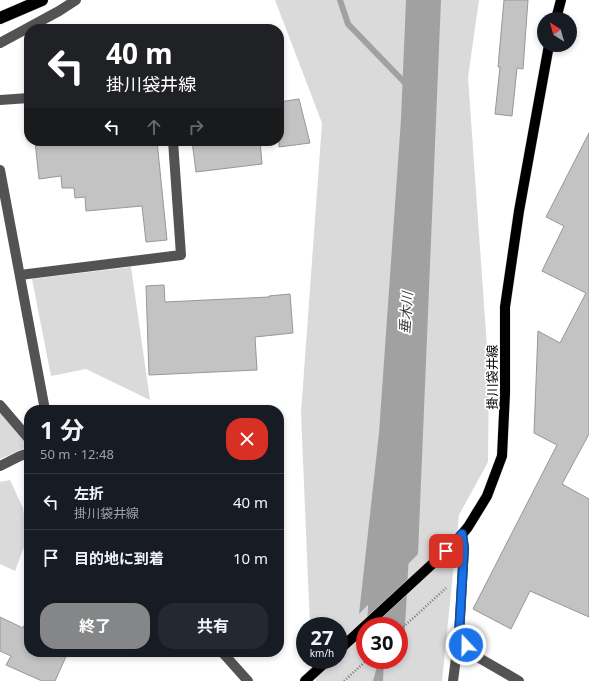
<!DOCTYPE html>
<html lang="ja">
<meta charset="utf-8">
<style>
:root{--surface:#171b24;--page:#242831;--text:#f1f3f6;--muted:#9ea1a6;--line:#363941;--accent:#858687}
body{margin:0;font-family:"Noto Sans","Noto Sans JP",sans-serif;background:var(--page);color:var(--text);height:100vh;display:flex;flex-direction:column;font-size:15px;white-space:nowrap}
*{box-sizing:border-box;margin:0}
p{font-size:13px;color:var(--muted)}
.icon{flex:none;width:22px;height:22px;fill:none;stroke:currentColor;stroke-width:2;stroke-linecap:round;stroke-linejoin:round}
.map{position:relative;flex:1;overflow:hidden}
.side{position:absolute;left:24px;top:405px;width:260px;height:252px;display:flex;flex-direction:column;background:var(--surface);border-radius:16px;box-shadow:0 2px 6px #0003}
.side>*{flex:none}
.guide{position:absolute;left:24px;top:24px;width:260px;height:122px;border-radius:16px;box-shadow:0 2px 6px #0003;background:#202124;color:#fff;overflow:hidden}
.needle{width:26px;rotate:323deg}
.tools{position:absolute;left:537px;top:12px;display:grid;gap:8px}
.tools a{display:grid;place-items:center;width:40px;height:40px;border-radius:50%;background:var(--surface);box-shadow:0 2px 6px #0003;font-size:20px}
.speed{position:absolute;left:296px;top:617px;display:flex;gap:8px;font-size:20px;font-weight:700;text-align:center}
.speed>*{display:grid;place-content:center;width:52px;height:52px;border-radius:50%;background:var(--surface);box-shadow:0 2px 6px #0003;line-height:1}
.speed small{font-size:10px;font-weight:400}
.speed .limit{border:6px solid #d22;background:#fff;color:#111}
.pin{position:absolute;display:grid;place-items:center;width:34px;height:34px;color:#fff;margin:-17px;border-radius:8px;box-shadow:0 2px 6px #0006}
.me{position:absolute;width:44px;margin:-22px;rotate:339deg;stroke-linejoin:round;filter:drop-shadow(0 0 3px #0008)}
.turn{display:flex;align-items:center;gap:14px;height:84px;padding:0 16px;font-size:18px}
.turn .icon{width:52px;height:52px;stroke-width:2.5}
.turn b{display:block;font-size:28px;line-height:34px}
.lanes{display:flex;align-items:center;height:38px;padding:0 16px;background:#0003;justify-content:center;gap:20px;direction:ltr}
.lanes .off{opacity:.35}
.round{display:grid;place-items:center;flex:none;width:42px;height:42px;border-radius:16px;background:var(--page)}
.head{display:flex;align-items:center;justify-content:space-between;height:68px;padding:0 16px}
h1{font-size:24px;font-weight:700;line-height:30px}
.button{display:flex;gap:8px;margin-top:auto;padding:8px 16px}
.button a{flex:1;height:46px;border-radius:16px;background:var(--accent);color:#fff;font-size:16px;font-weight:700;line-height:46px;text-align:center}
.button a+a{background:var(--page);color:var(--text)}
ul{padding:0;list-style:none}
li{display:flex;align-items:center;gap:12px;height:56px;padding:0 16px;border-top:1px solid var(--line)}
li div{flex:1}
li b{display:block;font-size:15px}
li em{font-style:normal}
.map>svg:first-child{display:block}
.green{fill:#dadada;fill-rule:evenodd}
.water{fill:#a1a1a1}
.lines{fill:none;stroke-linecap:round;stroke-linejoin:round}
.stream{stroke:#a1a1a1;stroke-width:6}
.river{stroke:#a1a1a1;stroke-width:38}
.building{fill:#c3c3c3;stroke:#979797}
.major-casing{stroke:#dbdbdb;stroke-width:11}
.highway-casing{stroke:#dbdbdb;stroke-width:13}
.path{stroke:#757575;stroke-width:2.5;stroke-dasharray:1 2;stroke-linecap:butt}
.minor{stroke:#535353;stroke-width:10}
.major{stroke:#000;stroke-width:10}
.highway{stroke:#000;stroke-width:12}
.route-casing{stroke:#114b97;stroke-width:10}
.route{stroke:#1a73e8;stroke-width:7}
.labels{text-anchor:middle;stroke-width:3.5;stroke-linejoin:round;paint-order:stroke}
.street-label{font-size:13px;fill:#000;stroke:#fff}
.water-label{font-size:14px;font-style:italic;fill:#424242;stroke:#fff}
</style>
<div class="map">
<svg width="589" height="681" viewBox="0 0 589 681">
<rect width="100%" height="100%" fill="#fff"/>
<path class="green" d="M275,0h204l-11,77 21,299 -1,86 -29,53 -17,166h-126l-3,-21h26v-34h-29l-9,-213 21,-290zM365,626h34v34h-34z
M131,267l19,133 -64,-31 -35,7 -19,-97z
M0,404l29,33v9l-29,13z
M10,480l13,28 4,31 -12,32 -15,-7v-82z"/>
<path class="water" d="M406,0h35l-23,554 -59,60 20,-181 22,-314z
M379,660h5l-1,21h-10z"/>
<g class="lines">
<path class="stream" d="M340,0l8,24 59,61"/>
<path class="river" d="M386,626l5,-92"/>
</g>
<path class="building" d="M504,0h24l-5,69 -6,-1 -5,48 -17,-2 5,-47h-2z
M299,99l11,44 -31,4v-45z
M589,133v301l-27,50 27,15v118l-59,-26 -19,38 -38,-20 84,-164 -23,-12 4,-102 22,12 26,-50 -44,-22 22,-45 -18,-9z
M35,141h122l10,99 -21,2 -4,-36 -56,5 -1,-14 -10,1 -1,-10h-12l-1,-12 -22,3z
M192,141h68l2,23 -66,8z
M164,285l1,17 104,-5v-1l21,-2 3,39 -38,4 2,33 -108,5 -3,-89z
M29,615v37h39l-13,29h-13l-36,-16 5,-9 -11,-5v-34l23,11z"/>
<g class="lines">
<defs>
<path id="major" d="M556,19l5,-19
M339,650l115,-106 14,-17 19,-31 15,-40 3,-63v-86l14,-96 30,-166
M305,681l23,-21"/>
<path id="highway" d="M0,18l42,-18"/>
</defs>
<use href="#major" class="major-casing"/>
<use href="#highway" class="highway-casing"/>
<path class="path" d="M399,631l47,-43
M344,681l23,-21"/>
<path class="minor" d="M0,43l59,-32 17,-11
M0,100l29,-2
M0,170l45,240
M20,275l161,-20 -8,-114
M0,405l29,34
M0,466l20,-10 9,-3
M462,534l2,14 -5,87 15,20 45,26
M222,652l26,29
M453,681l6,-46"/>
<use href="#major" class="major"/>
<use href="#highway" class="highway"/>
</g>
<g class="lines">
<defs>
<path id="route" d="M446,551l16,-17 2,14 -5,87 7,10"/>
</defs>
<use href="#route" class="route-casing"/>
<use href="#route" class="route"/>
</g>
<g class="labels">
<g class="street-label">
<text transform="translate(492 377) rotate(-90)" y="5">掛川袋井線</text>
</g>
<g class="water-label">
<text transform="translate(406 313) rotate(-86)" y="5">垂木川</text>
</g>
</g>
</svg>
<div class="tools">
<a><svg class="needle" viewBox="-14 -14 28 28"><path d="M0-13l5 13h-10z" fill="#e53935"/><path d="M0 13l5-13h-10z" fill="#9ea1a6"/></svg></a>
</div>
<div class="speed"><div>27<small>km/h</small></div><div class="limit">30</div></div>
<div class="pin" style="left:446px;top:551px;background:#d93025"><svg class="icon" aria-label="arrive" viewBox="0 0 24 24"><path d="M6 21V4h12l-3 4 3 4H6"/></svg></div>
<svg class="me" style="left:466px;top:645px" viewBox="-20 -20 40 40"><circle r="17" fill="#1a73e8" stroke="#fff" stroke-width="3"/><path d="M0-11L8 9 0 5-8 9z" fill="#fff"/></svg>
<div class="guide">
<div class="turn"><svg class="icon" aria-label="left" viewBox="0 0 24 24"><path d="M17 20v-9H6M10 6l-5 5 5 5"/></svg><div><b>40 m</b>掛川袋井線</div></div>
<div class="lanes"><svg class="icon" aria-label="left" viewBox="0 0 24 24"><path d="M17 20v-9H6M10 6l-5 5 5 5"/></svg><svg class="icon off" aria-label="ahead" viewBox="0 0 24 24"><path d="M12 20V5M6 11l6-6 6 6"/></svg><svg class="icon off" aria-label="right" viewBox="0 0 24 24"><path d="M7 20v-9h11M14 6l5 5-5 5"/></svg></div>
</div>
<section class="side">
<div class="head"><div><h1>1 分</h1><p>50 m · 12:48</p></div><a class="round" style="background:#d93025;color:#fff"><svg class="icon" aria-label="close" viewBox="0 0 24 24"><path d="M6 6l12 12M18 6L6 18"/></svg></a></div>
<ul>
<li><svg class="icon" aria-label="left" viewBox="0 0 24 24"><path d="M17 20v-9H6M10 6l-5 5 5 5"/></svg><div><b>左折</b><p>掛川袋井線</p></div><em>40 m</em></li>
<li><svg class="icon" aria-label="arrive" viewBox="0 0 24 24"><path d="M6 21V4h12l-3 4 3 4H6"/></svg><div><b>目的地に到着</b></div><em>10 m</em></li>
</ul>
<div class="button"><a>終了</a><a>共有</a></div>
</section>
</div>
